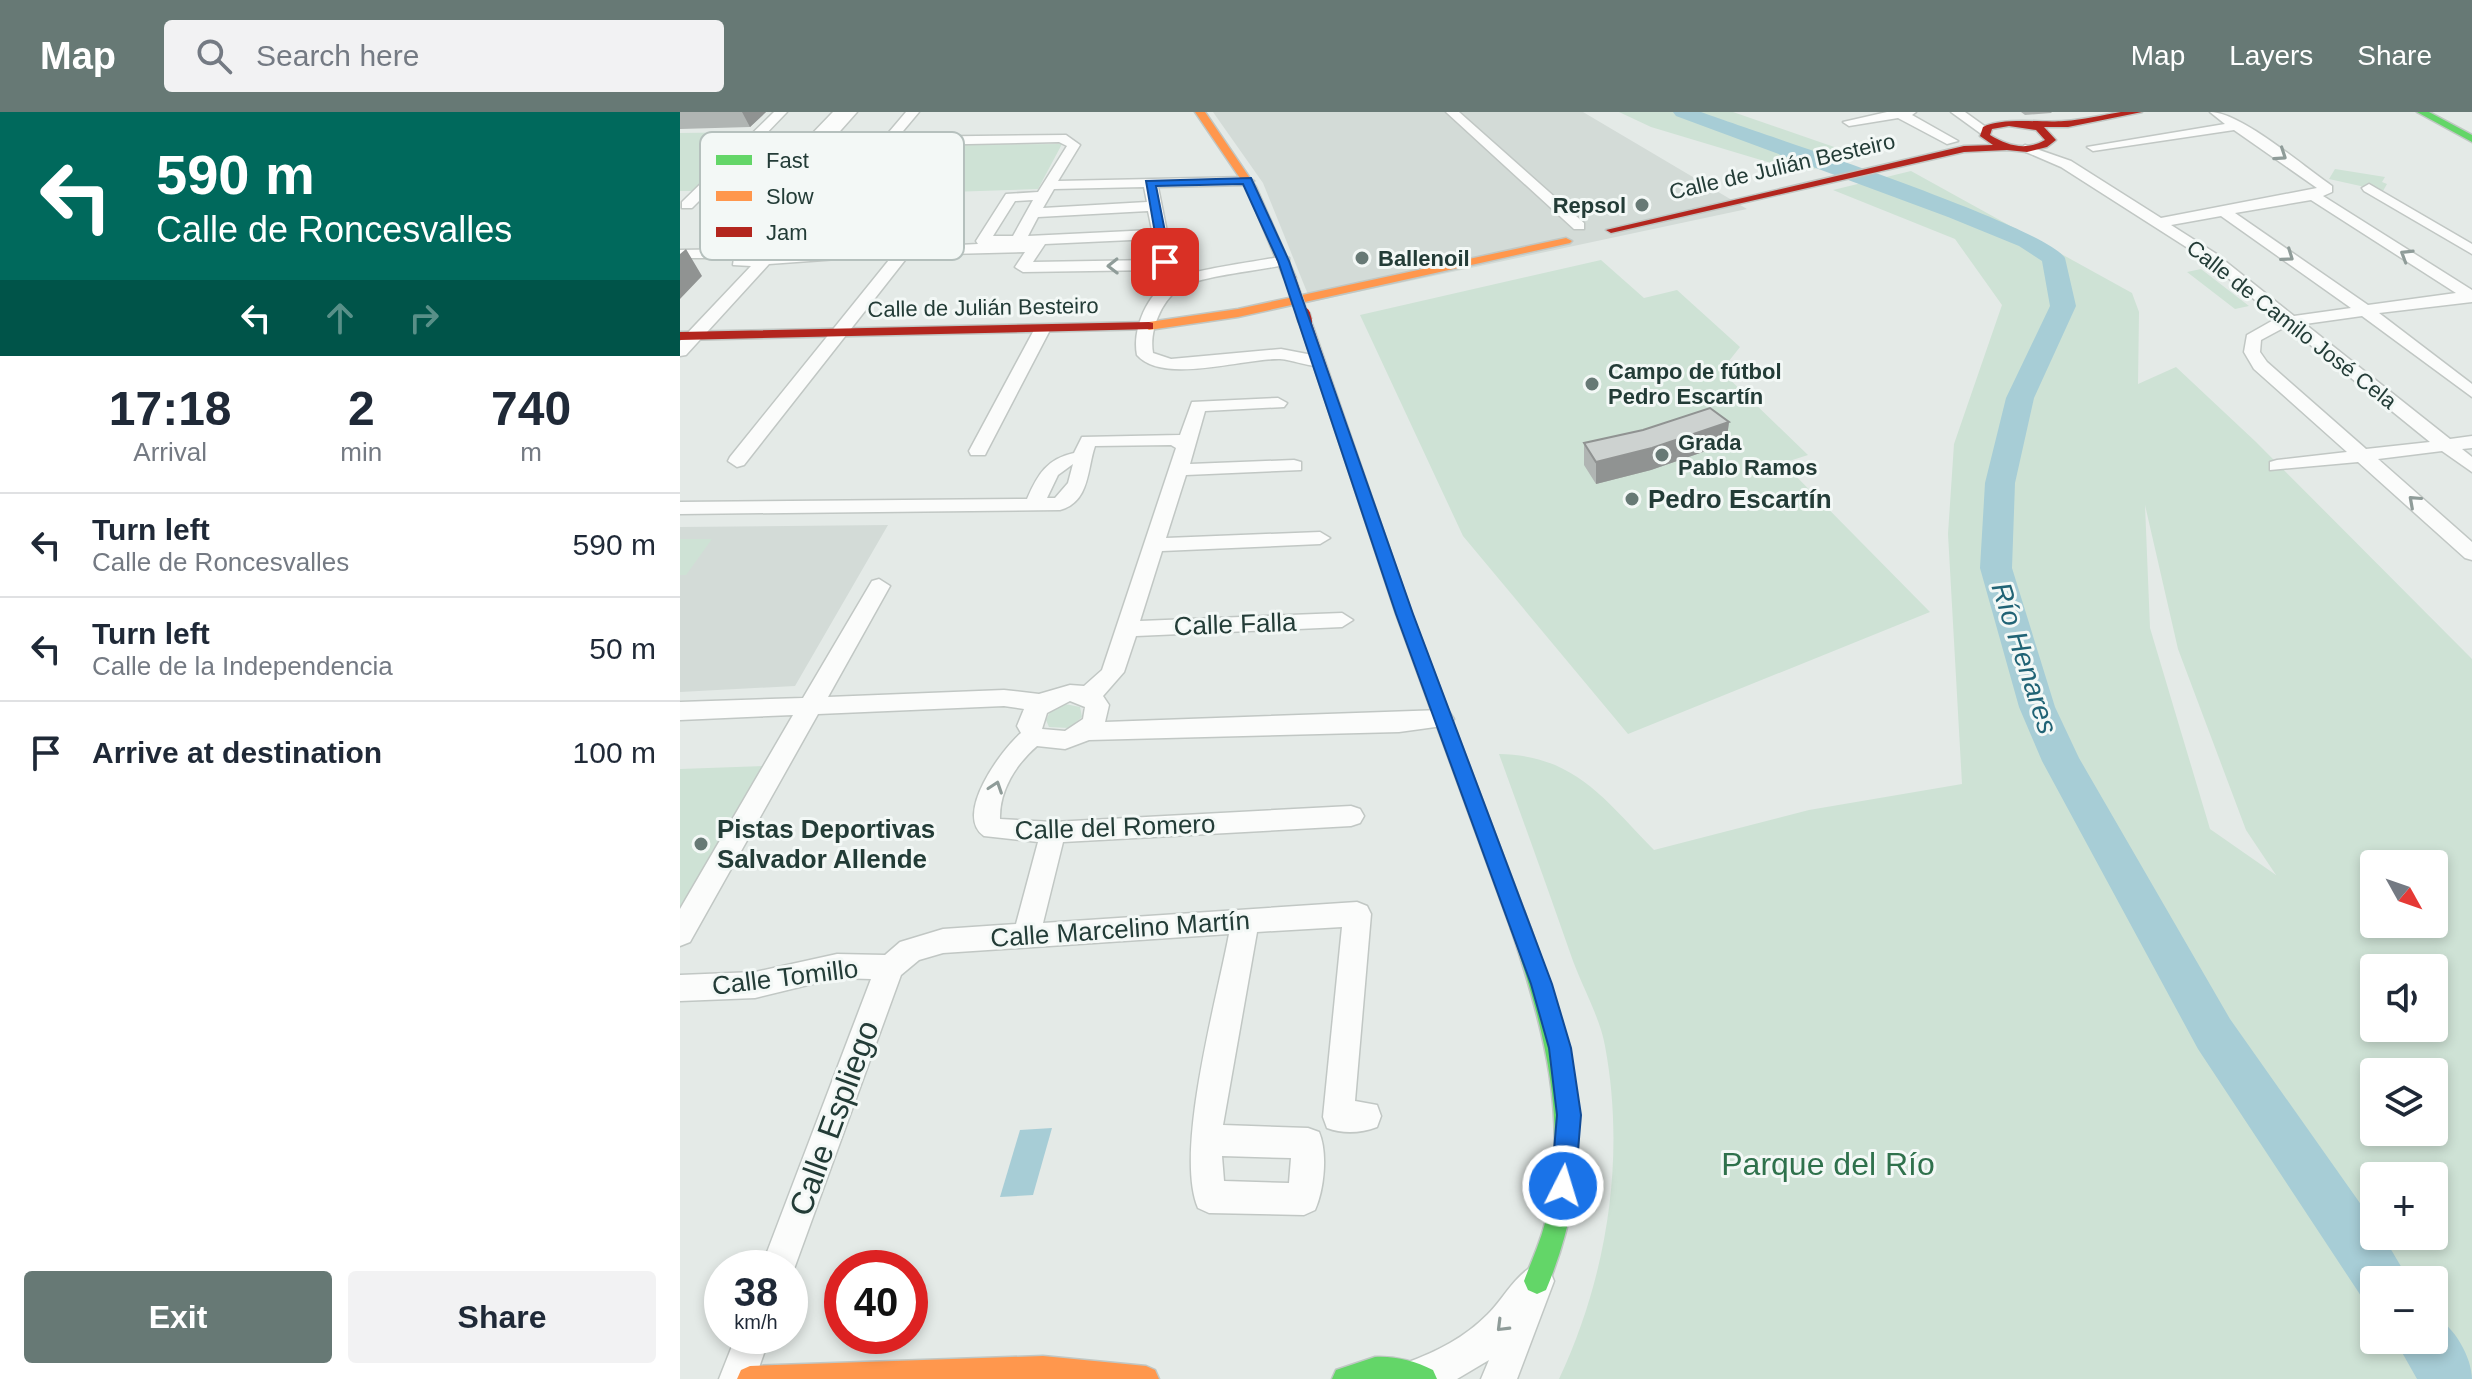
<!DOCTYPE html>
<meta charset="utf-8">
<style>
:root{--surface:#fff;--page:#f2f2f3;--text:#1f2937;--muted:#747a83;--line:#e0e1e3;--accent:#677975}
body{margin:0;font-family:Helvetica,sans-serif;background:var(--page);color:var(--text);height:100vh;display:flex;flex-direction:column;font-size:30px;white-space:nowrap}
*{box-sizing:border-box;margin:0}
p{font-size:26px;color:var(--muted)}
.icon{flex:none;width:44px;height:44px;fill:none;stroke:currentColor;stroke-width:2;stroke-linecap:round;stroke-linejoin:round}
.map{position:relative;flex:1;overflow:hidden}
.sheet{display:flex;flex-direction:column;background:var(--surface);width:680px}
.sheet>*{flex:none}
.guide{background:#00695c;color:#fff;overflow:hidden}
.needle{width:52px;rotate:130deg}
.tools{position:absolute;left:1680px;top:738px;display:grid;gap:16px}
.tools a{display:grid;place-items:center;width:88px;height:88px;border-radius:8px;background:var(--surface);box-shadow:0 4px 12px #0003;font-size:40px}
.speed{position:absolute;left:24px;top:1138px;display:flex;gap:16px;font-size:40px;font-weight:700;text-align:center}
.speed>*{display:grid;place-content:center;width:104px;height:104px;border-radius:50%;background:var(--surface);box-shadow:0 4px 12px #0003;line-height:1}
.speed small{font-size:20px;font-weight:400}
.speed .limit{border:12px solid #d22;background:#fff;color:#111}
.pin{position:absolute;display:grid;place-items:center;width:68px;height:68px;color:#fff;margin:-34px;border-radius:16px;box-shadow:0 4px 12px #0006}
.me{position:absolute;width:88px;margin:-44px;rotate:5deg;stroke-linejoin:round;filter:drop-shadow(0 0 6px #0008)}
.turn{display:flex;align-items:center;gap:28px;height:168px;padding:0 24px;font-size:36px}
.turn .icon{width:104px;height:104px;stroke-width:2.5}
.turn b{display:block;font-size:56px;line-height:68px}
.lanes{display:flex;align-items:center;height:76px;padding:0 24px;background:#0003;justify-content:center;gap:40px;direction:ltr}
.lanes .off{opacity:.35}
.eta{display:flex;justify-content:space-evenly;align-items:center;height:136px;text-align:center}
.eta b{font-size:48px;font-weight:600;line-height:56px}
.primary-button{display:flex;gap:16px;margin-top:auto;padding:16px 24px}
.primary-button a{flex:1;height:92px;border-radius:8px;background:var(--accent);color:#fff;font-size:32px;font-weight:600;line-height:92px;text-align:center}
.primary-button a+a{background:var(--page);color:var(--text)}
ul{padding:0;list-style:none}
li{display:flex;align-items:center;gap:24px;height:104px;padding:0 24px;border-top:2px solid var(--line)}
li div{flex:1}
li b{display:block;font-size:30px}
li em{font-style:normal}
header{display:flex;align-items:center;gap:48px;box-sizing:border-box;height:112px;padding:0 40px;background:var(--accent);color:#fff}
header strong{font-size:38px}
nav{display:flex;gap:44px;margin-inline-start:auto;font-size:28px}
.search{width:560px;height:72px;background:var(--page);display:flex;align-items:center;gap:20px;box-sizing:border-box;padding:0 28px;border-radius:8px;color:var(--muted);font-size:30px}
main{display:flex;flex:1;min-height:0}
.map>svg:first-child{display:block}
.built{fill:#d3dbd7}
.green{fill:#cee2d5;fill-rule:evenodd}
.water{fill:#a7cdd6}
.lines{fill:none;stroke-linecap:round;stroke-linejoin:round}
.river{fill:#a7cdd6;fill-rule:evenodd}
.street-casing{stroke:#c1c7c4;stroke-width:3}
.fast-casing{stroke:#c0c7c4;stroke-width:3}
.slow-casing{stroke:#c0c7c4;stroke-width:3}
.jam-casing{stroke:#c0c7c4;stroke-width:3}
.street{fill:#fbfcfb;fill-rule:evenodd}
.fast{fill:#63d668;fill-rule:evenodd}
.slow{fill:#ff974d;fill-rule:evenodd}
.jam{fill:#b3261e;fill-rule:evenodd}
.jam-bridge-far1-casing{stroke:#c0c7c4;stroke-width:13;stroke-linecap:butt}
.jam-bridge-casing{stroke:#c0c7c4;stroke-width:16;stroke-linecap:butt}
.jam-bridge-far1{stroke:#b3261e;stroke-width:11}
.jam-bridge{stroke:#b3261e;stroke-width:14}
.wall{fill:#b0b5b3}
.shaded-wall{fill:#909392}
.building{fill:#cdd2d0;stroke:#909392;stroke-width:2}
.oneway{stroke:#8f9c99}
.route{fill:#1a73e8;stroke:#114b97;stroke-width:2}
.poi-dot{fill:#677975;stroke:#f3f8f6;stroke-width:3}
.labels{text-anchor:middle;stroke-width:6;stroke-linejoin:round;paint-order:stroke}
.far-street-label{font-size:22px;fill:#233c37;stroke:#f3f8f6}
.far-poi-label{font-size:22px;font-weight:bold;fill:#233c37;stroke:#f3f8f6;text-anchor:start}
.poi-label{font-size:26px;font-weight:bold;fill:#233c37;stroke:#f3f8f6;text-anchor:start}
.street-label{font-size:26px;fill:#233c37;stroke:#f3f8f6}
.water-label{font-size:28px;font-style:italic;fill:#206375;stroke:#f3f8f6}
.near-street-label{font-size:32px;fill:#233c37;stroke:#f3f8f6}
.near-park-label{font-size:32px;fill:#2f714c;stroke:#f3f8f6}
.key{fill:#f3f8f6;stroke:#b5c0bd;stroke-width:2}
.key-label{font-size:22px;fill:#233c37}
</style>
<header>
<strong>Map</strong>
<div class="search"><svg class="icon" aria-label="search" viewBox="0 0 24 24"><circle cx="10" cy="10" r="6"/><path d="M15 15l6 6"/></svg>Search here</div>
<nav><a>Map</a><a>Layers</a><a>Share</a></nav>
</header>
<main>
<section class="sheet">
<div class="guide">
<div class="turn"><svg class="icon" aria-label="left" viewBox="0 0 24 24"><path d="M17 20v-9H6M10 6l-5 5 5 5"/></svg><div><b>590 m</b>Calle de Roncesvalles</div></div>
<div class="lanes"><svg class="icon" aria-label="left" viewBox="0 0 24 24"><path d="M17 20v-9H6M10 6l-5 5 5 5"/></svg><svg class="icon off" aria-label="ahead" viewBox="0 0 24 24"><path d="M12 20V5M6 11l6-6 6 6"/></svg><svg class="icon off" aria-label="right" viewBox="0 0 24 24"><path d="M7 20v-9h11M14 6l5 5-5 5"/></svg></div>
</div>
<div class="eta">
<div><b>17:18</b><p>Arrival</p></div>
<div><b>2</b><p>min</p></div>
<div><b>740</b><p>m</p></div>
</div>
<ul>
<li><svg class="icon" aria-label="left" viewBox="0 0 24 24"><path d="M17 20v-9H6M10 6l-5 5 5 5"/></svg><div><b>Turn left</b><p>Calle de Roncesvalles</p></div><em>590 m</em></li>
<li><svg class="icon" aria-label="left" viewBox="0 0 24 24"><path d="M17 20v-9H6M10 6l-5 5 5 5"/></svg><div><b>Turn left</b><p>Calle de la Independencia</p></div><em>50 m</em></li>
<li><svg class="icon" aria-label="arrive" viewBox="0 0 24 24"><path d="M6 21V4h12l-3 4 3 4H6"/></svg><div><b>Arrive at destination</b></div><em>100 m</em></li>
</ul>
<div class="primary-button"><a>Exit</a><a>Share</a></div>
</section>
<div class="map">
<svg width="1792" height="1267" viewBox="0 0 1792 1267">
<rect width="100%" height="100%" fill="#e4eae7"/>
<path class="built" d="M533,0h370l164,97 -436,93 -48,-119z
M208,413l-93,161 -115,6v-165z"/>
<path class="green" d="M939,0h114l130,45 -62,15 -150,-45z
M76,20l-63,59h-13v-58z
M382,32l-24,45 -149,5 38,-49z
M1655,57l50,8 -3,5 5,2 -4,7 -54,-12z
M1231,59l221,122 7,19 -1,72 38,-17 80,75 216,217v720h-913c48,-102 67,-221 46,-333 -5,-28 -22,-58 -32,-85 -24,-69 -49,-138 -74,-207 76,1 107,47 155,96l155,-40 153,-26 -14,-250 6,-90 48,-139 -47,-66 -122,-49zM1465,393l33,144 68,181 30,45 -66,-46 -60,-201zM1694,752h60v60h-60zM1694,856h60v60h-60zM1694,960h60v60h-60zM1694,1064h60v60h-60zM1694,1168h60v60h-60z
M921,148l43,38 33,-8 63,57 -19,24 87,84 -25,8 147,149 -302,122 -165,-198 -103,-221z
M1521,157l48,37 -14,3 -48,-37z
M0,427h32l-26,36h-6z
M385,592l15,3 2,10 -13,11 -20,-1 -3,-7 4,-8z
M87,654l-87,154v-151z"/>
<path class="water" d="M372,1016l-19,67 -33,2 20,-67z"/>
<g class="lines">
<path class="river" d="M993,0h28c57,21 340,112 364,146l11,48 -42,92 -19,85 -3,85 43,139 24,51 151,261 144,204v13h9l26,44h-35v23l-11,-4 -165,-250 -156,-288 -23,-54 -39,-139 5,-85 21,-85 44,-92 -8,-45 -23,-15 -71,-29 -272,-101z
M1754,1205c20,8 38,41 38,62h-55l-22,-39h39z"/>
<defs>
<path id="street" d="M94,0h13l-27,28 47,-1 26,-27h24l-24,27 51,-1 22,-26h13l-21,25 168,-2 14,10 -22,36 189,-4 7,4 -7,4 -89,2 15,75 -16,8 -134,2 -8,-5 10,-15 -116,3 -165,210 -7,2 -9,-6 2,-4 163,-202 -124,9 -83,91 -6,1v-15l71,-75 -18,-1 1,-7h-54v-8l62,-1 65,-64 5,1v6l-61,64 227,-12 -2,-3 30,-47 32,-2 29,-46 -8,-4 -140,3 -81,101h-10v-6l77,-95 -153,3 -60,60h-10v-6zM464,75l3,15 -104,6 11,-19zM353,88l-20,36h-20l22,-35zM468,99l4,19 -124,6 10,-19zM473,127l2,21 -122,2 12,-18z
M766,0h13l125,111v6h-10z
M1207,0h29l-4,3 46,26 -11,3 -49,-26 -49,8 -6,-4z
M1271,0h14l25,18 -10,3z
M1530,0c31,0 94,55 122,74v6l-9,4 149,94v12l-93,11 93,71v13l-110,-81 -57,8 145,115 22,-3v12l-10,1 10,8v15l-30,-21 -64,8 94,83v18l-7,-2 -107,-96 -88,8v-8l7,-2 70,-8 -93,-83 -10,-17 3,-17 30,-17 -72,-59 -144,-92 -42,-18 6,-4 46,16 90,57 156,-30 -83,-58 -141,21 -6,-4 138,-23zM1631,88l145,93 -88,12 -133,-92zM1541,104l130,92 -57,8 -79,-63 -44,-28zM1607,214l143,116 -64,7 -99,-87 -7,-10 1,-12z
M1689,72l103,60v10l-108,-63 -2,-3z
M604,144l5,2v6c-25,6 -90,12 -109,24 -19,13 -31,43 -27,65l18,6 110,-10 42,8v8c-14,3 -28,-5 -43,-6 -37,-1 -117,26 -143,-4 -5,-25 10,-63 35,-75 21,-11 85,-18 112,-24z
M362,213l8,5 -63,121 -2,4h-14l-2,-4 65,-121z
M598,286l9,5 -3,4 -79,4 -15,53 104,-4 7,2v8l-115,5 -20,63 154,-6 10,6 -10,6 -158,7 -22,70 202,-8 11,7 -11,7 -206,9 -12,36 -21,24 6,9 -4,17 337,-12 8,3 4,6 -4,6 -51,7 -310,8 -24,9 -28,-3c-21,18 -38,45 -37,73l53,3 298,-16 9,3 4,7 -4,7 -9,3 -288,16 -20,81 314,-21 10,4 4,8 -16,187 22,4 4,11 -4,11c-16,6 -34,7 -50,1l-4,-11 19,-190 -85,5 -34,193 85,3 11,4c9,21 5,58 -4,78l-11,5 -95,-2 -11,-5c-24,-56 19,-209 31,-274l-286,19 -24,7 -18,15 -111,305v-12h-29l110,-289 -34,-1 -82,20 -75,3v-26l75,-3 82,-18 48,1 15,-13 43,-13 73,-5 22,-82 -54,-6c-31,-21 18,-87 37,-103l-4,-7 7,-17 -20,-3 -186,8 -128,228 -10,4v-37l113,-194 -113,5v-18l123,-4 69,-117 7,-2 11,7 -62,111 176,-7 35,4 31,-9 14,1 18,-16 74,-222 -5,-3 -76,1c-8,23 -5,56 -35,64l-380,4v-12l347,-3c11,-25 20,-40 47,-46l8,-16 98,-2 12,-33zM393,352l-5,19 -13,15h-8l11,-23zM390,589l15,6 -2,12 -18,12 -23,-2 5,-16zM542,1044l69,2 -2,25 -65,-2z
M857,1152l12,5 5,12 -37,98h-36l8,-19 -32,19h-55l4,-16c32,-12 58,-25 82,-49 16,-16 28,-41 49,-50z
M56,1224h34l-15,43h-36z"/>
<path id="fast" d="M1737,0h12l43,23v7z
M841,808l7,3 3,6c47,130 70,229 15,361l-9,4 -9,-4 -4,-9c7,-19 16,-38 21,-58 25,-100 -2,-199 -34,-294l3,-6z
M695,1245c21,-1 39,4 58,13l4,9h-105l4,-9z"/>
<path id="slow" d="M515,0h10l51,75 40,91 -2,2 -10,-2 -38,-91z
M886,126l6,3 -2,2 -332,74 -89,13 -6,-4 6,-4 89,-13z
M363,1244l103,10 9,4 4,9h-422l4,-9 9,-4z"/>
<path id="jam" d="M1441,0h21l-74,15h-24l12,13 -9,7 -20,5 -20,-2 -43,2 -353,81 -5,-3 358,-84 29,-1 -13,-9 3,-9c18,-10 59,-4 81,-6 19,-1 38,-6 57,-9zM1329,14l27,4 9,10c-19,11 -37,6 -55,-5l2,-6z
M625,205l6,4 101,293 119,315 -3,6 -7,3 -7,-3 -3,-6 -115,-315 -97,-293z
M469,210l4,1v6l-473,11v-8z"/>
</defs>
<use href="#street" class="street-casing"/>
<use href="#fast" class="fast-casing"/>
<use href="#slow" class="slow-casing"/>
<use href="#jam" class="jam-casing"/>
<use href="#street" class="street"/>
<use href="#fast" class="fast"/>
<use href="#slow" class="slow"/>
<use href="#jam" class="jam"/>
<defs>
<path id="jam-bridge-far1" d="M610,166l13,38"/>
<path id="jam-bridge" d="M623,202l2,7"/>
</defs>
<use href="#jam-bridge-far1" class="jam-bridge-far1-casing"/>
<use href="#jam-bridge" class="jam-bridge-casing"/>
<use href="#jam-bridge-far1" class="jam-bridge-far1"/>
<use href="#jam-bridge" class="jam-bridge"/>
</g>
<path class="wall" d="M0,0h86l-16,15 -70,2z
M1341,0h31l-1,1 -26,2z
M1049,310l-3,22 -75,26 -55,14 -12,-19v-22l59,-13z"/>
<path class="shaded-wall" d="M62,0h24l-16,15z
M6,137l16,27 -22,23v-45z
M1049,310l-3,22 -75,26 -55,14v-22z"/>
<path class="building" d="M1030,296l19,14 -77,26 -56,14 -12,-19 59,-13z"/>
<defs><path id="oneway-chevron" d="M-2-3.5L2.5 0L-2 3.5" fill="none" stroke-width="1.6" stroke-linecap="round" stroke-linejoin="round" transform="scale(2)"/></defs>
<g class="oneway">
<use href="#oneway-chevron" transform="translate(1601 43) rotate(34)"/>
<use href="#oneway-chevron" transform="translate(1726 143) rotate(-148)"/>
<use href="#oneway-chevron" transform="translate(1608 144) rotate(35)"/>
<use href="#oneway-chevron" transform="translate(433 154) rotate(179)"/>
<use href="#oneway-chevron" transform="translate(1734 389) rotate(-138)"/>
<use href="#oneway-chevron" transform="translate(316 675) rotate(-71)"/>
<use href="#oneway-chevron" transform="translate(822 1214) rotate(135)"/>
</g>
<path class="route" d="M571,66l38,83 124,353 139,370 19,64 10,67 -6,71 -3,9 -9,4 -9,-4 -3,-9 6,-71 -8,-67 -18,-64 -135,-370 -118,-353 -35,-77 -87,2 15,76 -6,3 -5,-3 -14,-81z"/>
<g class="poi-dot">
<circle cx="962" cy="93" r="8"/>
<circle cx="682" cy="146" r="8"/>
<circle cx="912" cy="272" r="8"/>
<circle cx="982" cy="343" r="8"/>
<circle cx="952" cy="387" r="8"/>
<circle cx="21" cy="732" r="8"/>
</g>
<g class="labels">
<g class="far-street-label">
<text transform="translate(1102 54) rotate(-13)" y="8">Calle de Julián Besteiro</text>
<text transform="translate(303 195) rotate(-1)" y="8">Calle de Julián Besteiro</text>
<text transform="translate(1612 212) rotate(38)" y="8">Calle de Camilo José Cela</text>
</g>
<g class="far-poi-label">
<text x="946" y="101" text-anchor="end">Repsol</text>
<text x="698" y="154">Ballenoil</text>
<text x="928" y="267">Campo de fútbol<tspan x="928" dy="25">Pedro Escartín</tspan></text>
<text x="998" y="338">Grada<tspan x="998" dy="25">Pablo Ramos</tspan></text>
</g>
<g class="poi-label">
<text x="968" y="396">Pedro Escartín</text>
<text x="37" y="726">Pistas Deportivas<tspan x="37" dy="30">Salvador Allende</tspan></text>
</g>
<g class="street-label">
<text transform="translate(555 512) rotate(-2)" y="9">Calle Falla</text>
<text transform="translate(435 715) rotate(-2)" y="9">Calle del Romero</text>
<text transform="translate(440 817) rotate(-4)" y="9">Calle Marcelino Martín</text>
<text transform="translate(105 865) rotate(-7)" y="9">Calle Tomillo</text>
</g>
<g class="water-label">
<text transform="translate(1345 546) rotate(72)" y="10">Río Henares</text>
</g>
<g class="near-street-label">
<text transform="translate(154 1006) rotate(-70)" y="11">Calle Espliego</text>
</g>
<g class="near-park-label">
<text x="1148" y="1063">Parque del Río</text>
</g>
</g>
<rect x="20" y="20" width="264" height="128" rx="12" class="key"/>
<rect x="36" y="43" width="36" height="10" fill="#63d668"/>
<rect x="36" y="79" width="36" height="10" fill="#ff974d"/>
<rect x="36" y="115" width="36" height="10" fill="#b3261e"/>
<g class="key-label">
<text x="86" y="56">Fast</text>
<text x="86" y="92">Slow</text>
<text x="86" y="128">Jam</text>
</g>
</svg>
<div class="tools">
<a><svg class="needle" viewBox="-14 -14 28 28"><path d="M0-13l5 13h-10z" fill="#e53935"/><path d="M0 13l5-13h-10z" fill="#747a83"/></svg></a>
<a><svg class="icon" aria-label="sound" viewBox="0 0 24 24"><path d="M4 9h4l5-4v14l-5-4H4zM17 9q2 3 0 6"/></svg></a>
<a><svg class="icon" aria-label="layers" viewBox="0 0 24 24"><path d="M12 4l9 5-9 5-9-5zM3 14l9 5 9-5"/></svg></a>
<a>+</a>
<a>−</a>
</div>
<div class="speed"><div>38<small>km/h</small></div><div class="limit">40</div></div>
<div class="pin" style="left:485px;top:150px;background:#d93025"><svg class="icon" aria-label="arrive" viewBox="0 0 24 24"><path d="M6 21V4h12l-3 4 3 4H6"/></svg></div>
<svg class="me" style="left:883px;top:1074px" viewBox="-20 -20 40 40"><circle r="17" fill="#1a73e8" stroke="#fff" stroke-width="3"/><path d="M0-11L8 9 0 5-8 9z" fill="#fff"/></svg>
</div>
</main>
